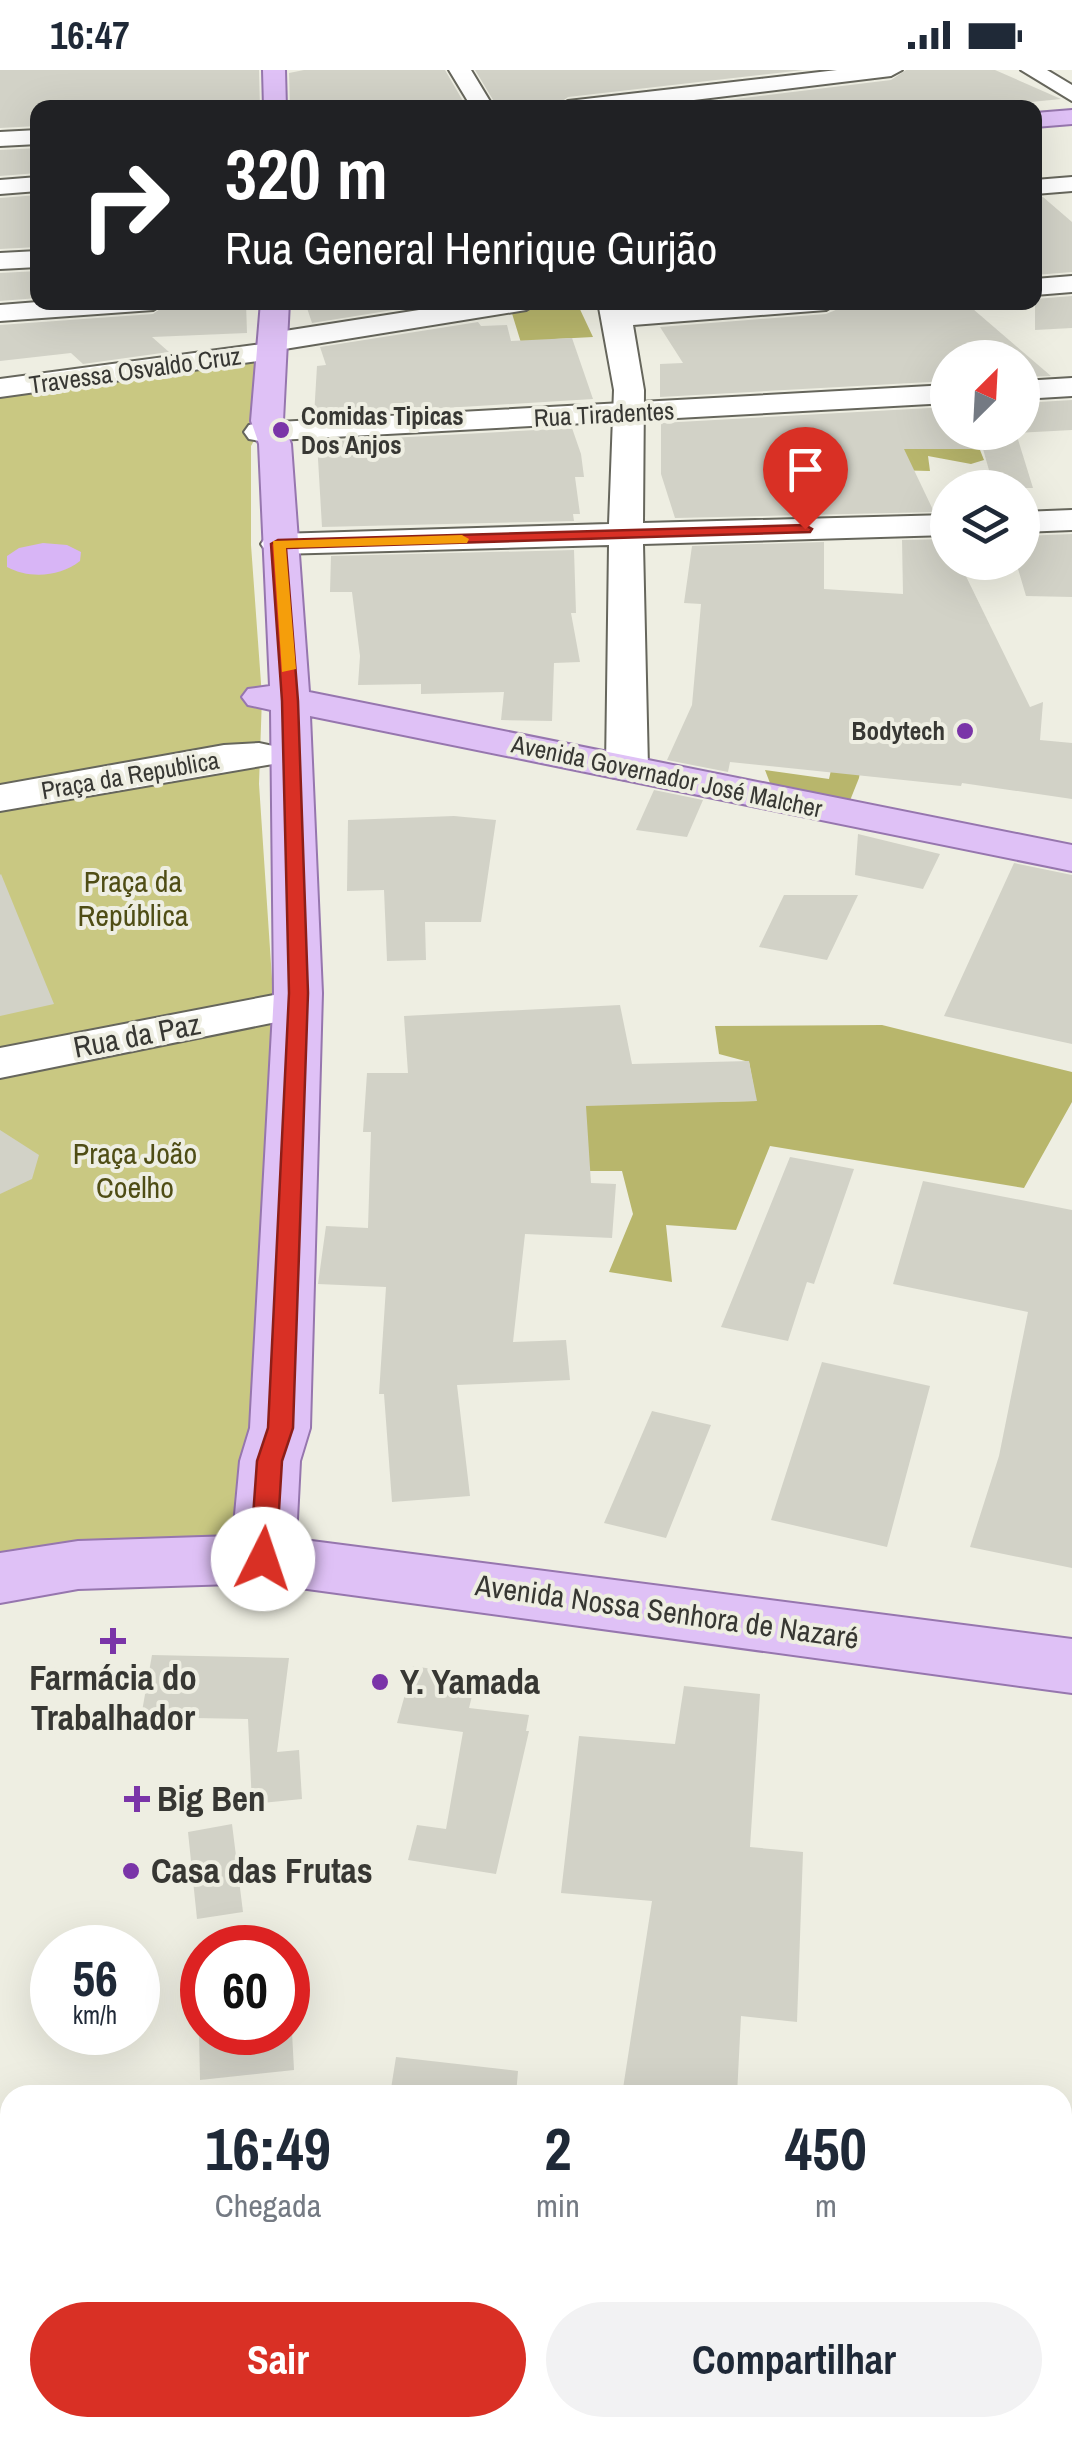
<!DOCTYPE html>
<html lang="pt">
<meta charset="utf-8">
<style>
:root{--surface:#fff;--page:#f2f2f3;--text:#1f2937;--muted:#747a83;--accent:#d93025}
body{margin:0;font-family:"Archivo Narrow",sans-serif;background:var(--page);color:var(--text);height:100vh;display:flex;flex-direction:column;font-size:38px;white-space:nowrap}
*{box-sizing:border-box;margin:0}
p{font-size:32px;color:var(--muted)}
.icon{flex:none;width:55px;height:55px;fill:none;stroke:currentColor;stroke-width:2;stroke-linecap:round;stroke-linejoin:round}
.map{position:relative;flex:1;overflow:hidden}
.sheet{position:absolute;left:0px;top:2015px;width:1072px;height:352px;display:flex;flex-direction:column;background:var(--surface);border-radius:30px 30px 0 0;box-shadow:0 10px 40px #0002}
.sheet>*{flex:none}
.hud{position:absolute;left:30px;top:30px;width:1012px;height:210px;border-radius:20px;box-shadow:0 10px 40px #0002;background:#202124;color:#fff;overflow:hidden}
.needle{width:65px;rotate:24deg}
.controls{position:absolute;left:930px;top:270px;display:grid;gap:20px}
.controls a{display:grid;place-items:center;width:110px;height:110px;border-radius:50%;background:var(--surface);box-shadow:0 10px 40px #0002;font-size:50px}
.speed{position:absolute;left:30px;top:1855px;display:flex;gap:20px;font-size:50px;font-weight:700;text-align:center}
.speed>*{display:grid;place-content:center;width:130px;height:130px;border-radius:50%;background:var(--surface);box-shadow:0 10px 40px #0002;line-height:1}
.speed small{font-size:25px;font-weight:400}
.speed .limit{border:15px solid #d22;background:#fff;color:#111}
.pin{position:absolute;display:grid;place-items:center;width:85px;height:85px;color:#fff;margin:-102px -42px;border-radius:50% 50% 50% 0;rotate:-45deg;box-shadow:0 0 10px #0007}
.pin .icon{rotate:45deg}
.me{position:absolute;width:110px;margin:-55px;rotate:4deg;stroke-linejoin:round;filter:drop-shadow(0 0 8px #0008)}
.turn{display:flex;align-items:center;gap:35px;height:210px;padding:0 30px;font-size:45px}
.turn .icon{width:130px;height:130px;stroke-width:2.5}
.turn b{display:block;font-size:70px;line-height:85px}
.eta{display:flex;justify-content:space-evenly;align-items:center;height:170px;text-align:center}
.eta b{font-size:60px;font-weight:700;line-height:70px}
.primary-button{display:flex;gap:20px;margin-top:auto;padding:20px 30px}
.primary-button a{flex:1;height:115px;border-radius:60px;background:var(--accent);color:#fff;font-size:40px;font-weight:700;line-height:115px;text-align:center}
.primary-button a+a{background:var(--page);color:var(--text)}
.status{display:flex;justify-content:space-between;align-items:center;height:70px;padding:0 50px;background:var(--surface);direction:ltr}
.status svg{height:28px;fill:currentColor}
.map>svg:first-child{display:block}
.green{fill:#c9c882}
.forest{fill:#b8b66c}
.water{fill:#d8b5f6}
.building{fill:#d2d2c7}
.lines{fill:none;stroke-linecap:round;stroke-linejoin:round}
.street-casing{stroke:#66665c;stroke-width:4}
.secondary-casing{stroke:#66665c;stroke-width:4}
.primary-casing{stroke:#9676ae;stroke-width:4}
.street{fill:#fff;fill-rule:evenodd}
.secondary{fill:#fff;fill-rule:evenodd}
.primary{fill:#dfc1f6;fill-rule:evenodd}
.route{fill:#d93025;stroke:#8d1f18;stroke-width:2.5}
.slow{fill:#f59e0b}
.poi-dot{fill:#7a34a8;stroke:#eeeee2;stroke-width:4}
.labels{text-anchor:middle;stroke-width:8;stroke-linejoin:round;paint-order:stroke}
.far-street-label{font-size:25px;fill:#373733;stroke:#eeeee2}
.far-poi-label{font-size:25px;font-weight:bold;fill:#373733;stroke:#eeeee2;text-anchor:start}
.park-label{font-size:30px;fill:#4f4d15;stroke:#eeeee2}
.street-label{font-size:30px;fill:#373733;stroke:#eeeee2}
.near-poi-label{font-size:35px;font-weight:bold;fill:#373733;stroke:#eeeee2;text-anchor:start}
</style>
<div class="status"><b>16:47</b><svg viewBox="0 0 49 12"><path d="M0 12V9h3v3zM5 12V6h3v6zM10 12V3h3v9zM15 12V0h3v12zM26 1h20v11H26zM47 4h2v5h-2z"/></svg></div>
<div class="map">
<svg width="1072" height="2367" viewBox="0 0 1072 2367">
<rect width="100%" height="100%" fill="#eeeee2"/>
<path class="green" d="M270,282l-14,85 -5,9v99l11,152 -3,87 15,225 -11,550 -263,19v-1185z"/>
<path class="forest" d="M541,232l36,1 16,34 -38,2 -33,7 -12,-39z
M806,373l150,4 24,3 4,10 -13,4 -43,-8 2,15 -41,-1z
M873,622l-14,86 -12,30 -74,-17 -8,-21 64,9 8,-35z
M882,955l190,47v30l-48,86 -254,-42 -34,84 -70,-5 6,57 -63,-10 24,-58 -11,-43h-99l63,-67 170,-3 -7,-39 -30,-8 -4,-28z"/>
<path class="water" d="M43,473l24,2 14,7 -1,9c-20,16 -51,18 -73,6v-11l12,-8z"/>
<path class="building" d="M0,0h259l1,38h-222v18l-38,2z
M304,0h141l22,38h-177l-1,-35z
M475,0h329l-236,27 -15,11h-55z
M906,0h89l66,29 -40,4 8,5h-366l228,-28z
M38,78v25l-38,3v-26z
M38,125v52l-38,2v-51z
M1043,127l29,25v50l-37,3v-77z
M38,201v27l-38,3v-28z
M1072,226v32l-37,2v-31z
M170,232h76l1,31 -95,4 17,15 -86,12 -12,-11 -71,8v-36l153,-11z
M305,232h138l-131,21z
M899,232h58l5,8 11,-1 78,67 -29,1v-19h-74v23l-288,16v-33l23,-1 -23,-36 166,-13 17,-7z
M478,252l3,4 26,-1 4,16 61,-3 21,61 -279,17 3,-50 9,-1 -6,-18z
M1072,330v30l-56,3 17,55h-39l-11,-39h-79l30,63 -259,6 -14,-44v-51l287,-16v25h74v-29z
M572,358l9,26 3,23h-9l5,37h-7l1,7 -252,6 -5,-85z
M1072,464v63l-46,-1 -10,-34h6v-26z
M948,469v23h11l71,145 13,-5 -3,38 32,3v56l-110,-16 -1,3 -231,-24 -2,10 -61,-12 25,-55 9,-101 -17,-1 8,-57 132,-4v47l79,5 -1,-54z
M574,480l2,63h-5l9,49 -26,1 -2,58 -51,-1 3,-28 -83,2v-10l-63,1 2,-29 -8,-64h-22l1,-36z
M654,720l49,10 -16,37 -51,-7z
M454,746l42,4 -15,102h-56l1,38 -39,1 -3,-71 -37,1 1,-71z
M858,764l82,20 -17,35 -68,-14z
M1014,793l58,12v169l-128,-28z
M1,804l53,130 -54,12v-141z
M784,825h74l-31,65 -68,-13z
M620,935l12,59 117,-3 8,40 -171,5 5,77 25,1 -4,54 -87,-4 -12,108 53,-2 4,40 -113,5 13,111 -78,6 -8,-108h-5l7,-107 -68,-3 8,-58 42,2 3,-96h-8l4,-59h41l-4,-57z
M0,1060l39,25 -7,24 -32,15z
M790,1087l64,12 -40,115 -7,-2 -19,59 -67,-14z
M923,1111l149,29v358l-102,-21 29,-91 29,-144 -135,-28z
M822,1292l108,24 -43,161 -116,-27z
M652,1341l59,14 -45,113 -62,-15z
M152,1585l137,3 -12,94 22,-2 3,49 -50,5 -4,-85 -107,-2z
M413,1596l64,10 -8,32 60,7 -3,16h3l-33,143 -88,-14 9,-35 29,4 17,-97 -66,-9z
M684,1616l76,8 -10,153 53,5 -6,170 -56,-6 -4,79h-115l30,-194 -91,-8 18,-157 96,8z
M232,1754l11,88 -46,7 -9,-87z
M199,1962h93l2,38 -94,10z
M396,1987l122,14 -2,24h-126z"/>
<g class="lines">
<defs>
<path id="street" d="M449,0h22l23,38h-22z
M837,0h65l-11,6 -263,32h-71l11,-7z
M1021,0h26l25,15v16z
M38,60v14l-38,2v-14z
M1072,107v14l-37,3v-14z
M38,181v16l-38,2v-16z
M1072,206v16l-37,3v-16z
M38,232h128l-13,8 -153,11v-16z
M470,232h69l-13,8 -254,41 -10,-3 -4,-6 4,-6 10,-3z
M598,232h28l2,7 82,-7h129l-13,8 -193,15 11,65 -1,133 305,-8v20l-305,9 5,224 -6,9 -15,3 -15,-3 -6,-9 3,-223 -331,9 -12,-3 -5,-7 5,-7 12,-3 331,-10 5,-134z
M1072,440v20l-50,2v-20z
M259,673l14,3 6,9 -6,9 -273,47v-26l224,-40z
M274,925l17,4 7,10 -7,10 -291,59v-30z"/>
<path id="secondary" d="M38,107v14l-38,3v-14z
M270,273l10,3 5,6 -5,6 -280,39v-18z
M1072,308v18l-50,3v-18z
M948,315v18l-688,38 -11,-2 -5,-7 5,-7 11,-2z"/>
<path id="primary" d="M263,0h22l1,38h-22z
M1072,40v14l-37,3v-14z
M261,232h28l-6,119 8,23 18,248 763,153v26l-762,-155 12,277 -12,435 -10,33 -4,78 776,100v54l-809,-110 -185,6 -78,14v-50l78,-12 155,-5 7,-75 10,-33 24,-435 -3,-283 -23,-5 -6,-8 6,-8 22,-3 -11,-242 -8,-23z"/>
</defs>
<use href="#street" class="street-casing"/>
<use href="#secondary" class="secondary-casing"/>
<use href="#primary" class="primary-casing"/>
<use href="#street" class="street"/>
<use href="#secondary" class="secondary"/>
<use href="#primary" class="primary"/>
</g>
<path class="route" d="M805,455l7,4 -2,3 -524,16 12,153 10,292 -15,435 -11,33 -6,98 -4,7h-18l-4,-7 7,-98 11,-33 21,-435 -7,-292 -11,-157 7,-4z"/>
<path class="slow" d="M462,465l7,4 -2,4 -181,5 10,121 -14,3 -9,-131z"/>
<g class="poi-dot">
<circle cx="281" cy="360" r="10"/>
<circle cx="965" cy="661" r="10"/>
<path d="M108 1556h10v10h10v10h-10v10h-10v-10h-10v-10h10z"/>
<circle cx="380" cy="1612" r="10"/>
<path d="M132 1714h10v10h10v10h-10v10h-10v-10h-10v-10h10z"/>
<circle cx="131" cy="1801" r="10"/>
</g>
<g class="labels">
<g class="far-street-label">
<text transform="translate(135 300) rotate(-8)" y="9">Travessa Osvaldo Cruz</text>
<text transform="translate(604 344) rotate(-3)" y="9">Rua Tiradentes</text>
<text transform="translate(130 705) rotate(-10)" y="9">Praça da Republica</text>
<text transform="translate(667 706) rotate(12)" y="9">Avenida Governador José Malcher</text>
</g>
<g class="far-poi-label">
<text x="301" y="355">Comidas Tipicas<tspan x="301" dy="29">Dos Anjos</tspan></text>
<text x="945" y="670" text-anchor="end">Bodytech</text>
</g>
<g class="park-label">
<text x="133" y="822">Praça da<tspan x="133" dy="34">República</tspan></text>
<text x="135" y="1094">Praça João<tspan x="135" dy="34">Coelho</tspan></text>
</g>
<g class="street-label">
<text transform="translate(137 966) rotate(-11)" y="10">Rua da Paz</text>
<text transform="translate(667 1542) rotate(8)" y="10">Avenida Nossa Senhora de Nazaré</text>
</g>
<g class="near-poi-label">
<text x="113" y="1620" text-anchor="middle">Farmácia do<tspan x="113" dy="40">Trabalhador</tspan></text>
<text x="400" y="1624">Y. Yamada</text>
<text x="157" y="1741">Big Ben</text>
<text x="151" y="1813">Casa das Frutas</text>
</g>
</g>
</svg>
<div class="controls">
<a><svg class="needle" viewBox="-14 -14 28 28"><path d="M0-13l5 13h-10z" fill="#e53935"/><path d="M0 13l5-13h-10z" fill="#747a83"/></svg></a>
<a><svg class="icon" aria-label="layers" viewBox="0 0 24 24"><path d="M12 4l9 5-9 5-9-5zM3 14l9 5 9-5"/></svg></a>
</div>
<div class="speed"><div>56<small>km/h</small></div><div class="limit">60</div></div>
<div class="pin" style="left:805px;top:459px;background:#d93025"><svg class="icon" aria-label="arrive" viewBox="0 0 24 24"><path d="M6 21V4h12l-3 4 3 4H6"/></svg></div>
<svg class="me" style="left:263px;top:1489px" viewBox="-20 -20 40 40"><circle r="19" fill="#fff"/><path d="M0-13L10 11 0 6-10 11z" fill="#d93025"/></svg>
<div class="hud">
<div class="turn"><svg class="icon" aria-label="right" viewBox="0 0 24 24"><path d="M7 20v-9h11M14 6l5 5-5 5"/></svg><div><b>320 m</b>Rua General Henrique Gurjão</div></div>
</div>
<section class="sheet">
<div class="eta">
<div><b>16:49</b><p>Chegada</p></div>
<div><b>2</b><p>min</p></div>
<div><b>450</b><p>m</p></div>
</div>
<div class="primary-button"><a>Sair</a><a>Compartilhar</a></div>
</section>
</div>
